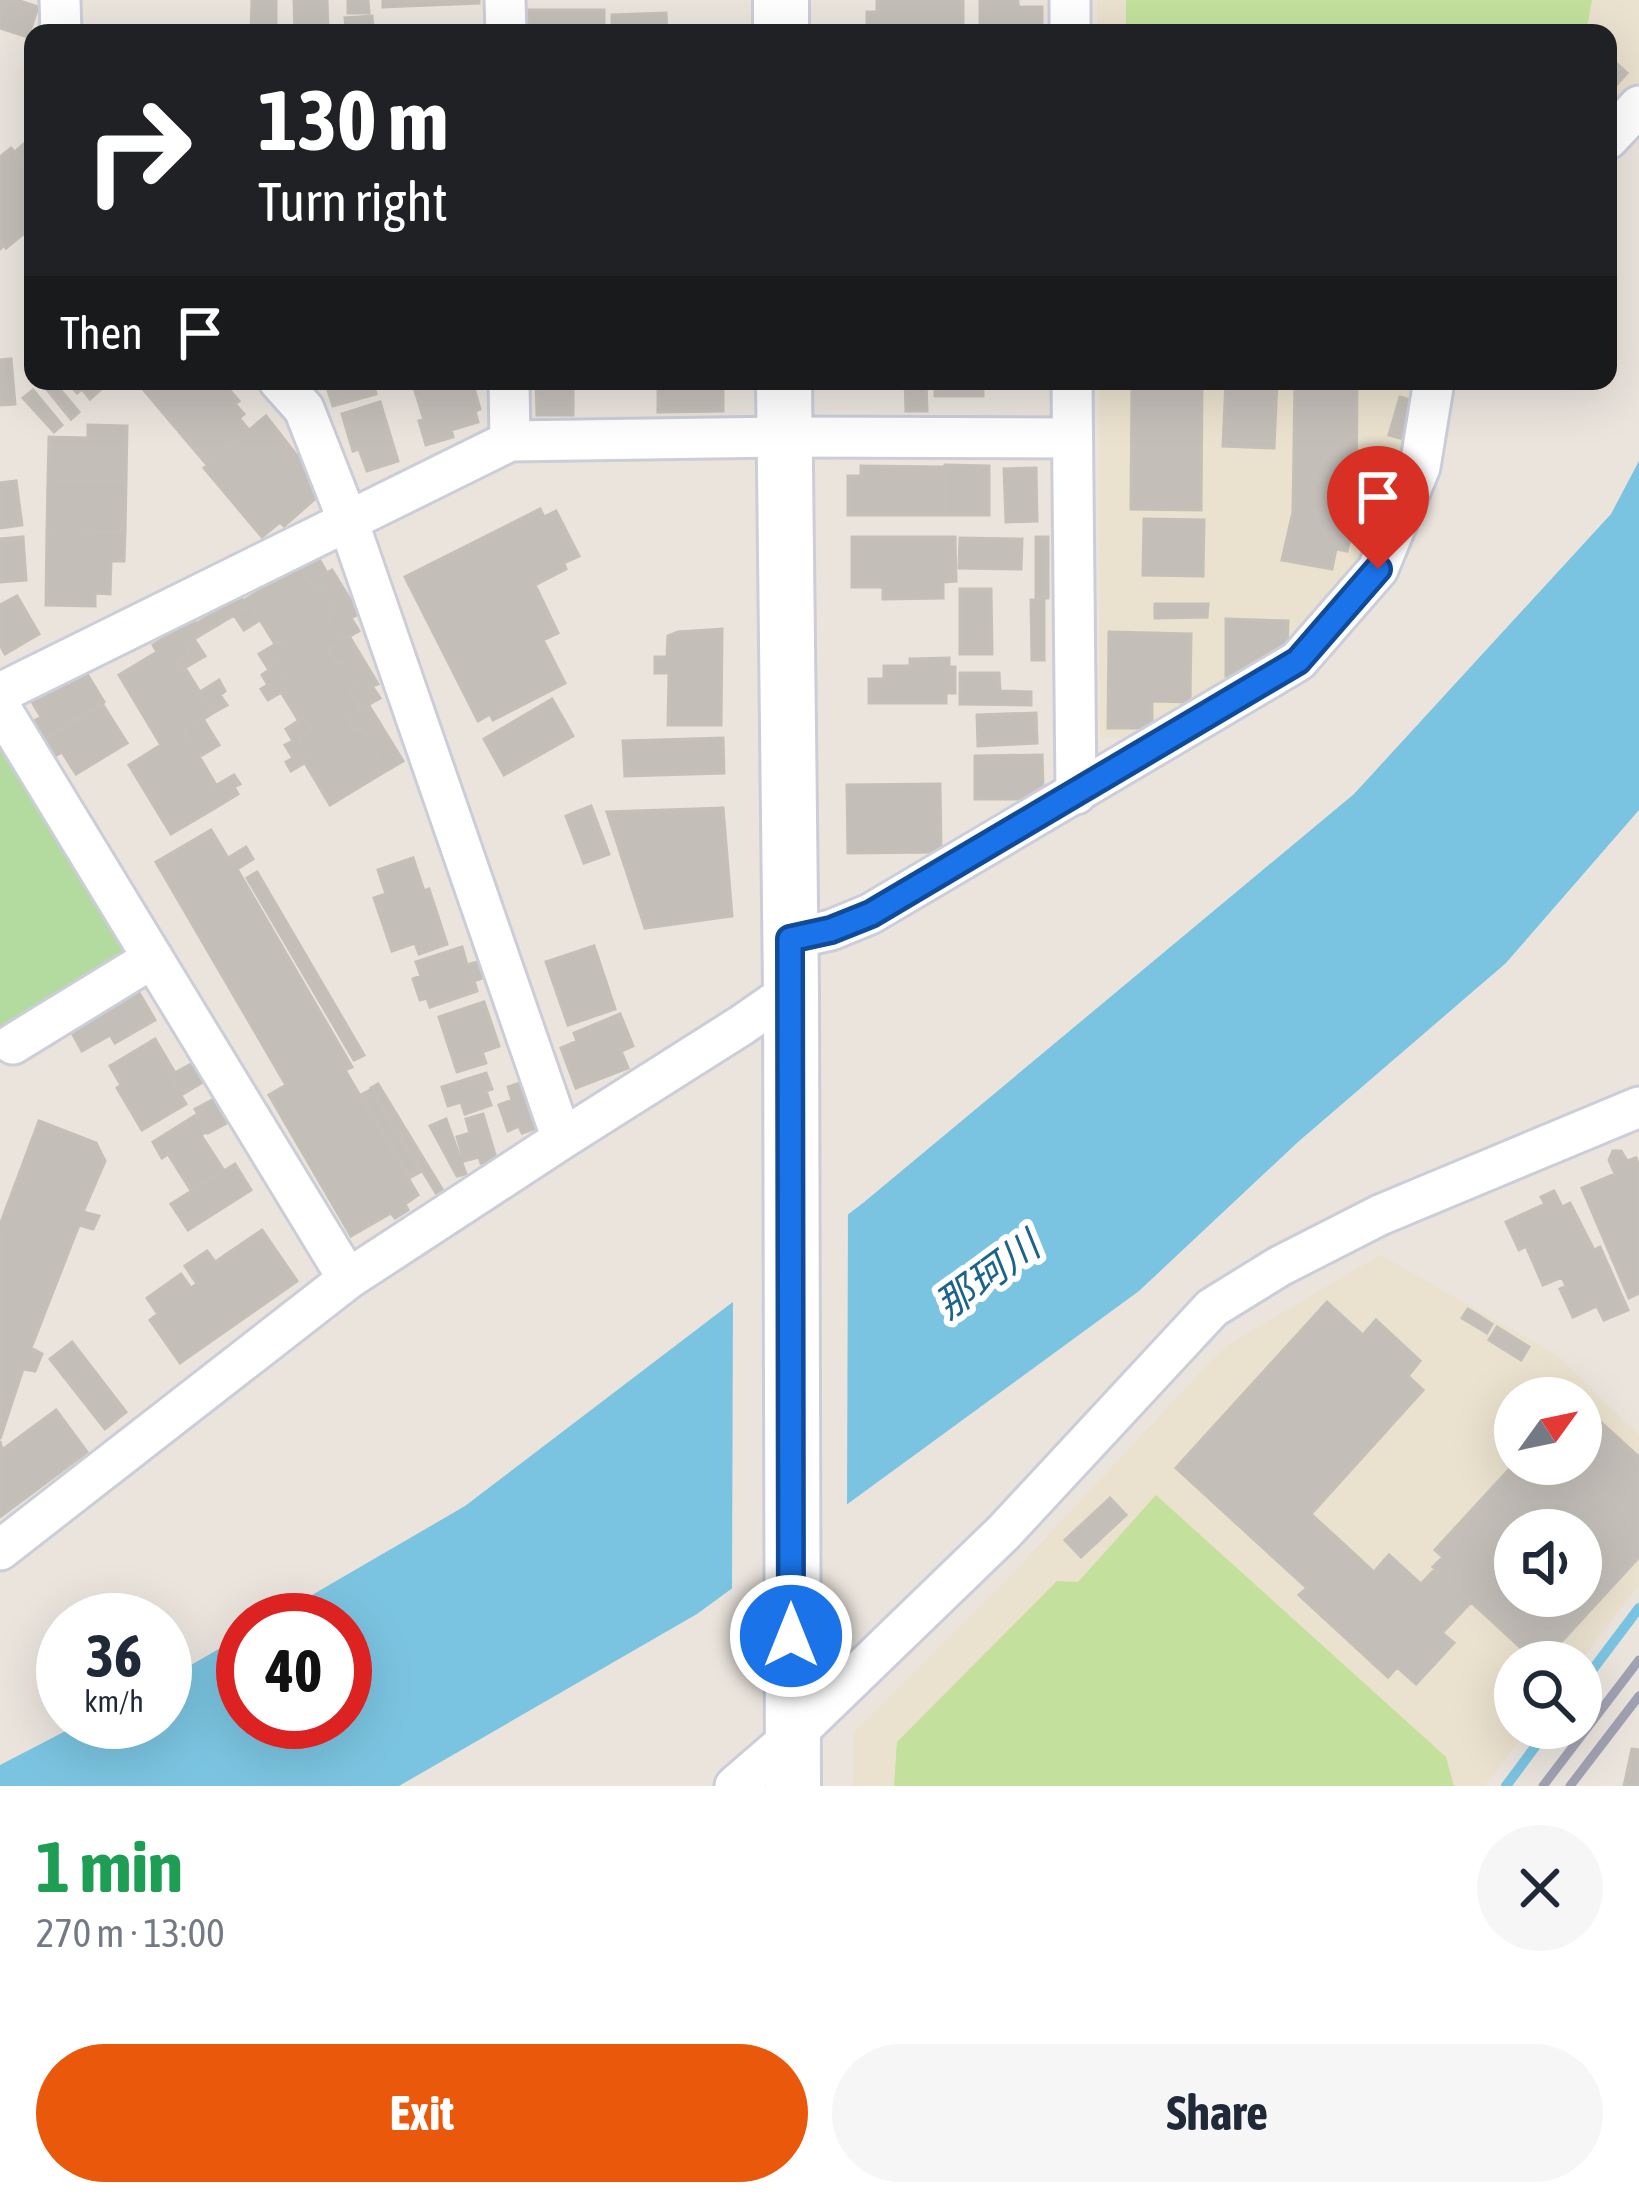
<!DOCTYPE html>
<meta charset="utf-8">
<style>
:root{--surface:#fff;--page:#f6f6f7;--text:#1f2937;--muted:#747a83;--accent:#ea580c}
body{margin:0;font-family:"Asap Condensed","Noto Sans JP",sans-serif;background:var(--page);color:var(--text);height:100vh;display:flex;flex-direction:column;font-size:45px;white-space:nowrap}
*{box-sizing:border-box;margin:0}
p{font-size:39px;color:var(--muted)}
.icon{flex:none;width:66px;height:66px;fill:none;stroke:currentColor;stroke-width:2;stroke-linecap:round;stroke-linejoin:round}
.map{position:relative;height:1786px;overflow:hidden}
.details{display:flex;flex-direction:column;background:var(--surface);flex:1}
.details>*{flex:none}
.top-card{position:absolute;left:24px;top:24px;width:1593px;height:366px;border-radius:24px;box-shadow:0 12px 48px #0002;background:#202124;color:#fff;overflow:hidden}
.needle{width:78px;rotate:57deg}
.buttons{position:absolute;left:1494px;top:1377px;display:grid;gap:24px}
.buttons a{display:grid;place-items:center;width:108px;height:108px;border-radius:50%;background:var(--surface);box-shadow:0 12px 48px #0002;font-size:60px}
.speed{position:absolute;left:36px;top:1593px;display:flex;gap:24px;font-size:60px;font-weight:700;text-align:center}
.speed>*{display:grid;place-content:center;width:156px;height:156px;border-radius:50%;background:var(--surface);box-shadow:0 12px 48px #0002;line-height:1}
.speed small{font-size:30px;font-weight:400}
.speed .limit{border:18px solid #d22;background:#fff;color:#111}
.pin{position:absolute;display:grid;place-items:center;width:102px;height:102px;color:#fff;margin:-123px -51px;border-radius:50% 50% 50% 0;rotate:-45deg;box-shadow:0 0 12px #0007}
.pin .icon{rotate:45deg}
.me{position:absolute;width:132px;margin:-66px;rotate:0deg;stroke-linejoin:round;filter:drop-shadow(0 0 9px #0008)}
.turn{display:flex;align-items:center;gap:42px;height:252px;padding:0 36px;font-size:54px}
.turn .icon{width:156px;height:156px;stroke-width:2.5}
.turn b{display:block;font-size:84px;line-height:102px}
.then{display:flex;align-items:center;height:114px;padding:0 36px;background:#0003;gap:24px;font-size:45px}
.round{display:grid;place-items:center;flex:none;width:126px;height:126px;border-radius:63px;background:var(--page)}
.summary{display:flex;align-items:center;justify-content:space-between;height:204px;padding:0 36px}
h1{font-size:72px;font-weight:700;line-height:90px;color:#1e9e55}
.cta{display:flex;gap:24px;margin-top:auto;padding:24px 36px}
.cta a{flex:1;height:138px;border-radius:72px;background:var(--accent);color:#fff;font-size:48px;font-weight:700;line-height:138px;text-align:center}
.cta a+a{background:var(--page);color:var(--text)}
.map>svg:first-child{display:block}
.education{fill:#eae1ce;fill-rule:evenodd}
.green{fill:#b3db9f}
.pitch{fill:#c3e19c}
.water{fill:#7bc4e1}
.pier{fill:#eae4dd}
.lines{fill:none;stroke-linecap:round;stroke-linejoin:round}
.stream{stroke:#7bc4e1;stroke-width:10}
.building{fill:#c3beb8;stroke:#c5c0b7;stroke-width:3;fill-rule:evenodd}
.street-casing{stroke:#cbced9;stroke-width:45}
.secondary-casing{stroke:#cbced9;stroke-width:60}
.street{stroke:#fff;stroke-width:39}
.secondary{stroke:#fff;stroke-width:54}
.rail{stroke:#a0a2b2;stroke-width:9}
.route-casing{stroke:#114b97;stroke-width:30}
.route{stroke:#1a73e8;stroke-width:21}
.labels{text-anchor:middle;stroke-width:12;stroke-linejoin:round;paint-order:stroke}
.water-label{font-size:39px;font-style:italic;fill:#1c638b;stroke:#fff}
</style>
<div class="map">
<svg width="1639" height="1786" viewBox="0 0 1639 1786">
<rect width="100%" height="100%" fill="#eae4dd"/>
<path class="education" d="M1097,0h542v82l-31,35v-84h-511z
M1099,381h327l-50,171 -48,70 -178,117 -50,-2z
M1380,1255l174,98 85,82v149l-59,78h-65v66h14l-44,58h-632l1,-53 158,-159 212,-227zM1515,1398h66v66h-66zM1515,1530h66v66h-66z"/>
<path class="green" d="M0,737l127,215 -126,74h-1z"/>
<path class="pitch" d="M1126,0h466l-6,33h-460z
M1156,1495l290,262 8,29h-560l3,-44 160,-161 21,1z"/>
<path class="water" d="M1639,461v349l-133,153 -208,179 -159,149 -442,323 -298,172h-399v-21l83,-43h82v-42l78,-45v87h102v-102h-76l196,-114 398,-303 491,-409 257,-280z"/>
<path class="pier" d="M848,1206l-1,304 -115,85 1,-301z"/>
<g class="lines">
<path class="stream" d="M1581,1685l58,-77
M1506,1786l43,-58"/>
</g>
<path class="building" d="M0,0h17l21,7 -10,30 -28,-9z
M252,0h24v33h-25z
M294,0h33l1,33h-33z
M348,0h20l1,13h-21z
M383,0h96v3l-96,4z
M877,0h86v33l-96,-1v-20h10z
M980,0l38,1v6h24v26h-62z
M529,10h75v23h-75z
M666,13l1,20h-55v-18z
M372,16l1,12 -27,3 -1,-13z
M1614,61l13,12 -19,21v-26z
M33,136v19l-8,7 -9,-11z
M11,148l21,26 -4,3 5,6v43l-27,22 -2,-3 -4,4v-92z
M11,359l4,45 -15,1v-45z
M40,381h13l26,31 -8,7z
M66,381h44l-20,18 -8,-10 -5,4z
M222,381l17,20 -4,3 9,10 -5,4 10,12 -42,35 -70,-83z
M325,381h47l4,13 -43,12z
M412,381h31l2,6 27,-6 8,28 -5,2 3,11 -27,8 2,7 -27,8 -7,-24 5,-1z
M536,381h37v34h-36z
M658,381h65v30l-65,1z
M905,381h21l1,30h-21z
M935,381h48v15h-48z
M1132,381h70l-1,129 -70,-1z
M1226,381h51l-3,67 -51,-2z
M1295,381h62l-1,132 -9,38 -11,-2 -4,20 -50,-9 11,-48z
M33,390l29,35 -8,7 -31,-34z
M1400,397l18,5 -11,38 -18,-5z
M380,402l18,59 -31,10 -8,-22 -6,2 -11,-37z
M266,416l39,50 12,31 -33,29 -4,-4 -18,15 -58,-69z
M88,425l39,1 -1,55 -78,-1 1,-43 39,1z
M945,465l44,1v49h-44z
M861,466l84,1v48h-97v-39h13z
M1036,468l1,53 -31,1 -2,-53z
M48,480l78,1 -1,51 -78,-2z
M16,481l6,44 -22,3v-45z
M540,509l4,8 12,-6 23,45 -15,7 2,6 -31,16 23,48 -15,7 22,43 -72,37 -3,-6 -12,7 -73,-144z
M1144,519l60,1 -1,56 -60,-1z
M47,530l78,2 -1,29h-13l-1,33 -15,-1v13l-49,-1z
M23,537l3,43 -26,2v-43z
M852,537h103l1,44 -13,1v16l-60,1v-12h-31z
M1036,537h12v61h-12z
M960,538l62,1 -1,30 -62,-1z
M318,557l9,16 5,-3 27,44 -8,4 8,13 -18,10 -14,-24 10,-6 -14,-25 -8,5 -15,-24z
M300,566l15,25 8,-5 14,25 -10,6 14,24 -13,8 9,15 4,-3 15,23 -7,5 12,20 -14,8 9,15 6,-4 17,28 -6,4 8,14 -51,31 -25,-42 6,-4 -13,-21 14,-8 -8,-13 -5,4 -18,-29 9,-5 -16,-27 17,-9 -7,-12 -9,5 -24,-39 -67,40 5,9 -14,8 6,8 4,-2 28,45 -29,18 32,54 -6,4 10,16 -49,29 -42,-69 32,-20 -42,-70 38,-23 -4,-7 20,-13 -4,-6 21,-13 6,11 24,-15 -3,-5 20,-13 6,10z
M960,589h31l1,65h-32z
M17,596l22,38 -34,20 -5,-9v-40z
M1031,600h13v60h-12z
M1155,604h53l-1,13 -52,1z
M251,605l9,15 -16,10 -10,-15z
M1226,619l62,2 -1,26 -29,29h-32z
M722,629l-1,96h-53l1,-52h-14v-16h12l1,-21 10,-4z
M1109,632l82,2 -1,68 -38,-1v27h-44z
M349,636l29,48 -6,2 8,12 -19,11 -12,-20 7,-5 -15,-23 -4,3 -9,-15z
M194,639l11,17 -24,14 -6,-8 14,-8 -5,-9z
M284,639l7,12 -17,9 16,27 -22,13 -7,-11 7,-4 -6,-10 7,-5 -10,-16z
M949,658v9h6v26h-9v10h-77v-24h15v-13h26v-7z
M81,664l23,38 -60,35 -10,-16 7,-4 -13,-22z
M960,673h39l1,18 31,1v13l-71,-1z
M219,680l6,11 -5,4 7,10 -14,8 -13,-21z
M552,699l21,37 -69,39 -20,-36z
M368,704l35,57 -22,13 -8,-14 6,-4 -17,-28 -6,4 -9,-15z
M103,705l24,38 -51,31 -14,-22 -7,4 -10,-16z
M1036,713l1,30 -59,3 -1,-31z
M304,717l8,13 -14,8 13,21 -20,12 -5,-9 7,-4 -8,-13 8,-4 -7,-12z
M203,719l16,26 -20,12 -15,-26z
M723,738l1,35 -99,3 -2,-35z
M1042,755l1,34h-7v10h-61v-43z
M234,775l6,9 -6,3 4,7 -18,11 -10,-16z
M940,784l1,68 -93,1 -1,-68z
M591,806l18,48 -25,9 -18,-47z
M723,808l9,108 -87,12 -38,-116z
M211,830l17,28 18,-11 7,12 -16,10 115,198 -7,3 73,125 -13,9 3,6 -13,8 -4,-5 -40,23 -82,-141 17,-10 -130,-223z
M413,858l11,33 5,-2 18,55 -28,10 -4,-11 -23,8 -18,-53 12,-4 -8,-24z
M257,872l107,183 -10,5 -107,-182z
M594,946l21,63 -47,16 -22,-63z
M462,947l5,18 10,-3 5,16 -8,3 3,10 -47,16 -3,-9 -7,2 -7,-21 8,-3 -5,-14z
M138,991l17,29 -40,23 -5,-8 -28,16 -11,-20z
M484,1002l15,44 -17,6 4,11 -29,9 -18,-55z
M620,1014l13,32 -12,5 7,17 -52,20 -15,-40 16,-7 -3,-8z
M155,1039l20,34 -6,3 17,28 -44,26 -25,-42 4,-3 -11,-19z
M195,1062l11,18 -23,14 -12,-19z
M486,1073l6,16 -6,2 5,14 -26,9 -4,-12 -13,4 -6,-19z
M523,1082l16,45 -17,6 -3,-7 -11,5 -9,-26 13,-5 -4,-13z
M378,1084l64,105 -6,4 -65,-105z
M370,1090l50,82 -9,5 -50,-82z
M216,1098l13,24 -21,11 -13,-24z
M483,1114l13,44 -15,5 -2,-6 -15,4 -7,-24 13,-4 -4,-14z
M196,1115l10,17 -5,3 22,34 -33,20 -22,-35 -6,4 -9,-16z
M446,1119l20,55 -9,2 -27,-50z
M39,1121l57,22 9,18 -22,51 16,4 -6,13 -14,-4 -48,123 11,6 -7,17 -12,-2 -23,70v-214z
M1613,1151h8l6,10 9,-3 3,8v127l-10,5 -47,-110 33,-14 -6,-14z
M235,1164l16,26 -63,40 -17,-26z
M1554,1191l8,16 8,-4 24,47 6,-3 28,63 -24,10 -7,-14 -24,11 -13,-28 6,-3 -4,-9 -19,8 -17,-39 -7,4 -13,-28 39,-18 -4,-7z
M262,1230l35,51 -117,82 -30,-43 8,-6 -11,-16 34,-24 10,14 6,-4 -12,-18 22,-15 8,11z
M1327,1302l36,33 13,-15 44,41 -12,15 15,14 -112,124 63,58 15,-17 32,29 14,-15 36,33 -29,31 12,10 -38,41 -19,-17 -9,10 -89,-82 8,-7 -131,-120z
M1468,1309l24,15 -5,9 -25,-15z
M1497,1327l32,20 -8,13 -32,-20z
M72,1342l54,70 -21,17 -55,-70z
M1581,1404l58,53v100l-90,98 -6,-6 -10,10 -100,-92 10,-10 -8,-7 80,-87 66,1zM1515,1530h66v66h-66z
M56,1410l31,42 -87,65v-76l2,9z
M1110,1498l16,17 -45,42 -16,-17z
M1632,1749l7,1v36h-15z"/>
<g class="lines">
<defs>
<path id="street" d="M60,0l1,33
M505,0l1,33
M1070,0v33
M1608,139l31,-33
M279,381l25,28 44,112 214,618
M509,381l1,60
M1072,381l4,413
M0,693l510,-252 275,-4 287,1
M0,707l348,572
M790,939l41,-9 39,-16 428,-253 80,-92 42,-102 14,-86
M13,1044l140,-86
M0,1550l348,-271 214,-140 180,-114 49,-34
M735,1786l58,-50 211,-204 208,-224 68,-42 100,-51 259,-108"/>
<path id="secondary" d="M781,0v33
M784,381l7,610 2,795"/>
</defs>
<use href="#street" class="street-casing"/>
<use href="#secondary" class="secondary-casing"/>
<use href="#street" class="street"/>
<use href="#secondary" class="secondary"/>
<path class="rail" d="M1543,1786l96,-126
M1570,1786l69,-90"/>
</g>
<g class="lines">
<defs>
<path id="route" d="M791,1636l-1,-697 41,-9 40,-16 427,-253 80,-92"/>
</defs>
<use href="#route" class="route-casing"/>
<use href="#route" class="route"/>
</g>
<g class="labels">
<g class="water-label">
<text transform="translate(987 1275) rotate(-36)" y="14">那珂川</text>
</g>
</g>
</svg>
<div class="buttons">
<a><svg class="needle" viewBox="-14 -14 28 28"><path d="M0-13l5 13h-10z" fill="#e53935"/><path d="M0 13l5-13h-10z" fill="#747a83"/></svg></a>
<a><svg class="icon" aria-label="sound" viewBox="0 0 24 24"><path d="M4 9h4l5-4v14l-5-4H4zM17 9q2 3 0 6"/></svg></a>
<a><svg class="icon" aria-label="search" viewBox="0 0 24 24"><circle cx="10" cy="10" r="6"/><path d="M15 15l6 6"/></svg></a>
</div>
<div class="speed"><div>36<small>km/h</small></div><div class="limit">40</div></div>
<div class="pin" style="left:1378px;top:569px;background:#d93025"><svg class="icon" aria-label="arrive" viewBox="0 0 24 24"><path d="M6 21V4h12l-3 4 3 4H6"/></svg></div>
<svg class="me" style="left:791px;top:1636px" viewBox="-20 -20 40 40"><circle r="17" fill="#1a73e8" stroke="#fff" stroke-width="3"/><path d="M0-11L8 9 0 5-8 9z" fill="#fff"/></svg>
<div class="top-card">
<div class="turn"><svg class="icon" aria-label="right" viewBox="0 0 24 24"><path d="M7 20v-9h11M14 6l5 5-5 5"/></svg><div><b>130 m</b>Turn right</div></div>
<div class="then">Then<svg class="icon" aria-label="arrive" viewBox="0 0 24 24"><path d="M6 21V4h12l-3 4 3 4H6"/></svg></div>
</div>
</div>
<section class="details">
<div class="summary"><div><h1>1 min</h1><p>270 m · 13:00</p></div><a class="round"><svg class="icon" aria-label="close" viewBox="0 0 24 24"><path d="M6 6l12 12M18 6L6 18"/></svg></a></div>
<div class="cta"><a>Exit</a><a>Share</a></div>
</section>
